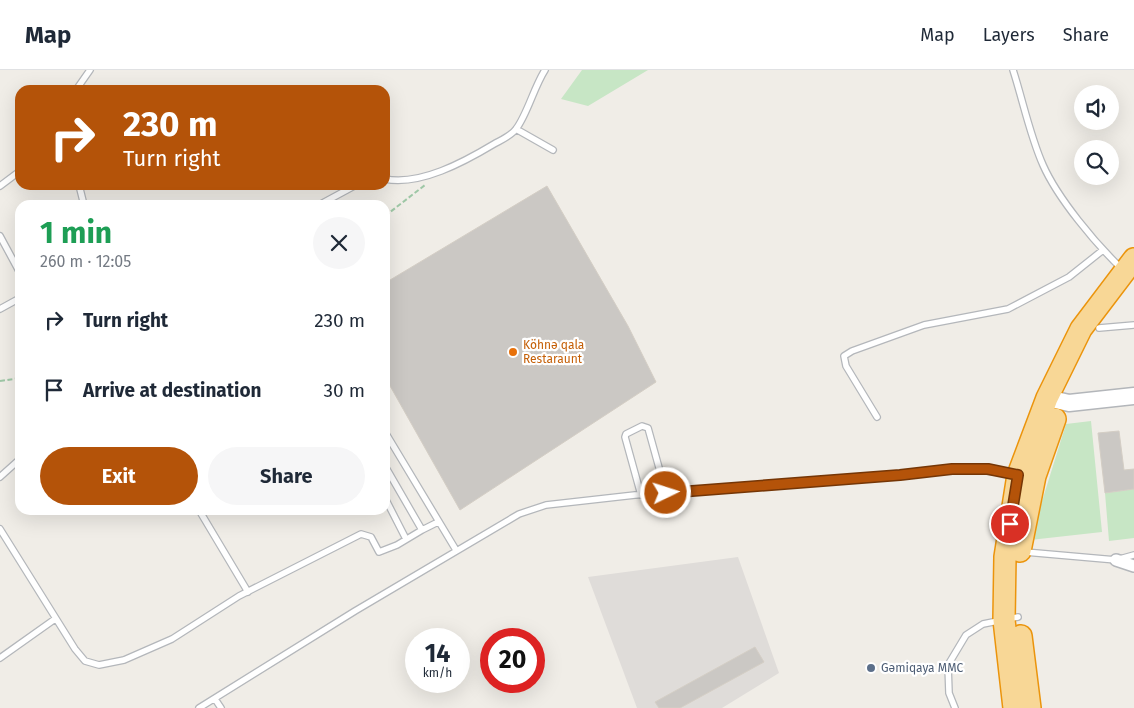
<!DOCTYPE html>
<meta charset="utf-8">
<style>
:root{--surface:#fff;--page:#f6f6f7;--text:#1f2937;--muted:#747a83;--line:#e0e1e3;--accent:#b45309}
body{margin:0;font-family:"Fira Sans",sans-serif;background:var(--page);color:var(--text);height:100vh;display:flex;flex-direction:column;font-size:19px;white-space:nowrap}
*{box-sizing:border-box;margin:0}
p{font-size:16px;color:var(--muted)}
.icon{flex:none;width:28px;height:28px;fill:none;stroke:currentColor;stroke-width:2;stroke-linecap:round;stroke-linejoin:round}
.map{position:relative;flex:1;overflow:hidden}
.sheet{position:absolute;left:15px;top:130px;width:375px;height:315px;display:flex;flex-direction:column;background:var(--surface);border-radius:15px;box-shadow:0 5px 20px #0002}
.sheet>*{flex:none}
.banner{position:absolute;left:15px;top:15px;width:375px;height:105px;border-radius:15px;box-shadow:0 5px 20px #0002;background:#b45309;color:#fff;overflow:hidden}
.controls{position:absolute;left:1074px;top:15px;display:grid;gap:10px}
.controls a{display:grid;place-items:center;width:45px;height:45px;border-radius:50%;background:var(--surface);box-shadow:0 5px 20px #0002;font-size:25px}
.speed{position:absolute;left:405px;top:558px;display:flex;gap:10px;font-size:25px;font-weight:700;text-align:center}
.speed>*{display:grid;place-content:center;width:65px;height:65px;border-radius:50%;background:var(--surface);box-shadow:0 5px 20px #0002;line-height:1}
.speed small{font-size:12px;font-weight:400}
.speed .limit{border:8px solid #d22;background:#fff;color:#111}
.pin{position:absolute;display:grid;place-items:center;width:42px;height:42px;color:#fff;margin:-21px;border:2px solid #fff;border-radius:50%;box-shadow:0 1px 5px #0007}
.me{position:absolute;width:55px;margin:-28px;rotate:86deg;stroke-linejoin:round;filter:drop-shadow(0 0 4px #0008)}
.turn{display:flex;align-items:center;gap:18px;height:105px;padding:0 25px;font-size:22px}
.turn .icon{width:65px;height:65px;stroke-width:2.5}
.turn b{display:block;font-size:35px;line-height:42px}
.round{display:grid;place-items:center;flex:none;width:52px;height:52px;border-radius:26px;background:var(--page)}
.head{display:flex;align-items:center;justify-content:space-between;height:85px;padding:0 25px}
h1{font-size:30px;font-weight:700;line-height:38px;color:#1e9e55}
.primary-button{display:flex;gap:10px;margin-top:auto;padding:10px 25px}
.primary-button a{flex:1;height:58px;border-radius:30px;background:var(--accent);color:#fff;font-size:20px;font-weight:700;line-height:58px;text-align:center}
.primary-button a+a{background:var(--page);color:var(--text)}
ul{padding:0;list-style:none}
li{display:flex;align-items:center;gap:15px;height:70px;padding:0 25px}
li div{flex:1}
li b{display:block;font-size:19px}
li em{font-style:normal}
header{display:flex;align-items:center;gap:30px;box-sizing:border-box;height:70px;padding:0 25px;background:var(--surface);border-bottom:1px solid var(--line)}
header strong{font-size:24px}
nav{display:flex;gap:28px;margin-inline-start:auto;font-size:18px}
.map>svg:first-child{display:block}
.industrial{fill:#dfdcd9}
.green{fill:#c7e6c5}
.building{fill:#cbc8c4;stroke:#d4cec5}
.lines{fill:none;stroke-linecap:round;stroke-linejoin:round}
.lane-casing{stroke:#b4b7bb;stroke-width:8}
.street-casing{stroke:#b4b7bb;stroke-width:14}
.secondary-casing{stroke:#b3b6ba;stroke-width:19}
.highway-casing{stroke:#eb940c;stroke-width:24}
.path{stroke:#9ec7a6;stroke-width:2;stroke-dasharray:5 2.5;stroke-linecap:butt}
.lane{stroke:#fff;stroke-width:5.5}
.street{stroke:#fff;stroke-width:11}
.secondary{stroke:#fff;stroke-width:16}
.highway{stroke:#f8d796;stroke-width:21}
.route-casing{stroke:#753606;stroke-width:12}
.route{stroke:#b45309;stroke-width:9}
.food-dot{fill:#e8710a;stroke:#fff;stroke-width:2}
.service-dot{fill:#5c6f8a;stroke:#fff;stroke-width:2}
.labels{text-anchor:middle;stroke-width:4.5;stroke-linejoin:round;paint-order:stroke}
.food-label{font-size:12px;fill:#c56008;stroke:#fff;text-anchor:start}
.service-label{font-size:12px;fill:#4e5e75;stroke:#fff;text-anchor:start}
</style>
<header>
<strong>Map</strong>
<nav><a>Map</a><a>Layers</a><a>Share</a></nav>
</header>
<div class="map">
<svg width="1134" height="638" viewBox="0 0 1134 638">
<rect width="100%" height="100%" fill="#f0ede7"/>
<path class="industrial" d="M738,487l41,116 -57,35h-85l-49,-131z"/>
<path class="green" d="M582,0h66l-60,36 -27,-7z
M1091,351l11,111 -72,8 36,-116z
M1134,419v49l-25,3 -4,-48z"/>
<path class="building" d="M547,116l81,140 28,56 -196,128 -75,-133v-94z
M1119,361l5,39 10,-1v20l-29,4 -7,-60z
M755,577l9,15 -84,46h-21l-4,-6z"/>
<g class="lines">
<defs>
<path id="lane" d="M1013,0c10,31 17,66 30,95 15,34 53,79 79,104
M76,20l14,-20
M516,59l37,21
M385,109c35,7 79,-17 109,-35 7,-4 17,-8 22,-15 11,-14 18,-42 29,-59
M79,115l5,20
M0,116l20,-15
M319,135l37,-20
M0,166l20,37
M0,239l20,-11
M1099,258l35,-3
M877,347l-31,-51 -2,-10 8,-5 72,-26 84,-16 61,-32 34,-27
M385,362l71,118
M385,396l37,64 16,-8
M0,407l20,-18
M641,425l-16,-58 1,-3 16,-8 6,2 18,65
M385,428l21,41
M199,440l49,82
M0,459l75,120 10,12 14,4 25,-5 48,-21 67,-43 122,-62 10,3 8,15 18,-7 25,-15
M1025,482l91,8 18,-5
M0,588l55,-39
M215,629l6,9
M199,638l156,-97 164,-97 27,-9 89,-10 265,-20c42,-6 71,-7 113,-1
M955,638l-6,-15 -1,-28 18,-30 17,-11 35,-7"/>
<path id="street" d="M1116,490l18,6"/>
<path id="secondary" d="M1047,328l22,5 65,-7"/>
<path id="highway" d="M1020,481l15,-75 20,-57
M1021,566l9,72
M1014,638l-10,-88 1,-63 13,-82 29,-77 34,-69 53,-70"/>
</defs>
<use href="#lane" class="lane-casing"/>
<use href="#street" class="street-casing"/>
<use href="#secondary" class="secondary-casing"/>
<use href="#highway" class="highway-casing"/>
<path class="path" d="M385,146l40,-31
M0,311l20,-3"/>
<use href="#lane" class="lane"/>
<use href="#street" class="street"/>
<use href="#secondary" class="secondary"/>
<use href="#highway" class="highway"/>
</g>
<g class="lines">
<defs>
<path id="route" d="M666,423l234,-18 52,-6h36l30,6 -8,49"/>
</defs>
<use href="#route" class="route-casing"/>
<use href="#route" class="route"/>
</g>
<circle class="food-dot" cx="513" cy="282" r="5"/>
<circle class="service-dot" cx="871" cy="598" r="5"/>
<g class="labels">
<g class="food-label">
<text x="523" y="279">Köhnə qala<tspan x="523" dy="14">Restaraunt</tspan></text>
</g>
<g class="service-label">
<text x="881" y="602">Gəmiqaya MMC</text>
</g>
</g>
</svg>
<div class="controls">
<a><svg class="icon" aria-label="sound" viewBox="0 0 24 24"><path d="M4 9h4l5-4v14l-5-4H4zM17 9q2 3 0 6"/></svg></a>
<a><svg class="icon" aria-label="search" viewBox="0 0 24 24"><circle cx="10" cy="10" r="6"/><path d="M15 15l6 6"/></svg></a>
</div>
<div class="speed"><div>14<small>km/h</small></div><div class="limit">20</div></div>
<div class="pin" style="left:1010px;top:454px;background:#d93025"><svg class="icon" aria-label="arrive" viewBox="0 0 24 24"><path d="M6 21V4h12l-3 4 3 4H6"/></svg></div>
<svg class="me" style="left:666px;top:423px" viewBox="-20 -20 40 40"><circle r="17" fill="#b45309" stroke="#fff" stroke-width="3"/><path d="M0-11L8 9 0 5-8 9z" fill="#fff"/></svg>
<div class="banner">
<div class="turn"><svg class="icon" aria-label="right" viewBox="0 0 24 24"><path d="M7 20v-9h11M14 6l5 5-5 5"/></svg><div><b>230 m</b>Turn right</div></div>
</div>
<section class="sheet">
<div class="head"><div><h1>1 min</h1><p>260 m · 12:05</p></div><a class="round"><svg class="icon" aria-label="close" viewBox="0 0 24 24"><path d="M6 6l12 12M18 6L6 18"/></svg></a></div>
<ul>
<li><svg class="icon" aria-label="right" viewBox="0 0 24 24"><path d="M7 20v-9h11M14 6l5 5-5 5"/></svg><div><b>Turn right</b></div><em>230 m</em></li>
<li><svg class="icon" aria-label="arrive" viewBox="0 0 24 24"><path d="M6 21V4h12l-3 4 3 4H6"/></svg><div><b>Arrive at destination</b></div><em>30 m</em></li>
</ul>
<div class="primary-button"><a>Exit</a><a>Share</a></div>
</section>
</div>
